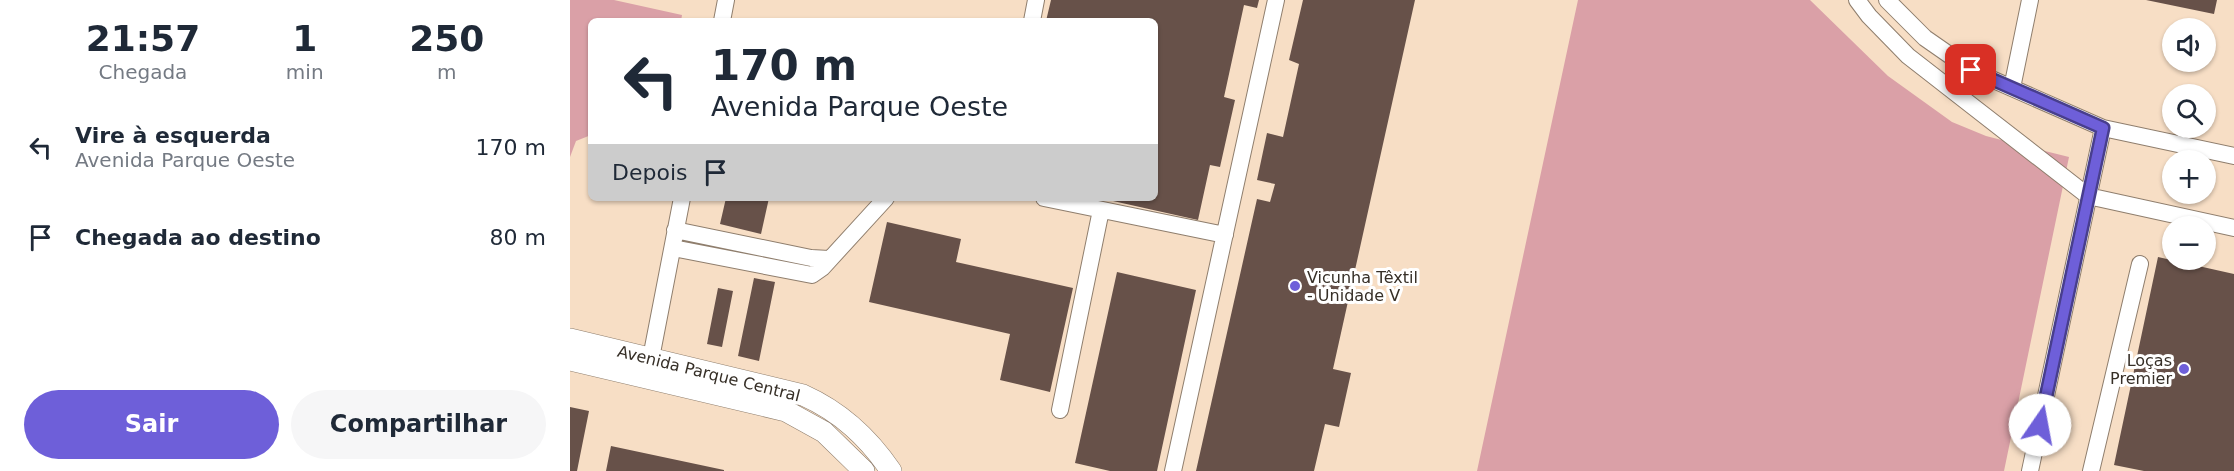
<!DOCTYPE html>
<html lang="pt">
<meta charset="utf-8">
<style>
:root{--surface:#fff;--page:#f6f6f7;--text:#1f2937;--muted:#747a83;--accent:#6e5fd9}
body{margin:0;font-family:"DejaVu Sans",sans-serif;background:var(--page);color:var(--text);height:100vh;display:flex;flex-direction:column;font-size:22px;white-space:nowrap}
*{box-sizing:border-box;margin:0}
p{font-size:20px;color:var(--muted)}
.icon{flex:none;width:33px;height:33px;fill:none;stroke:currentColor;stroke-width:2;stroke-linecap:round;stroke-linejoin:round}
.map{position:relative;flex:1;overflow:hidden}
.drawer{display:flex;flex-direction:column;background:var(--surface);width:570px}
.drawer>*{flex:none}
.banner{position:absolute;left:18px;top:18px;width:570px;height:183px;border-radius:9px;box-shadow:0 2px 4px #0004;background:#fff;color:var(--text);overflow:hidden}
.fabs{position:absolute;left:1592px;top:18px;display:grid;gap:12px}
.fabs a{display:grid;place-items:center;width:54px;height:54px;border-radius:50%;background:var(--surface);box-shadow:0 2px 4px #0004;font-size:30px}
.pin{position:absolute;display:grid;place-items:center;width:51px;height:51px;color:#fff;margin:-26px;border-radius:12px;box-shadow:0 3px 9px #0006}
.me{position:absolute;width:66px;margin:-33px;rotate:12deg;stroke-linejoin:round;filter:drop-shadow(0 0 4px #0008)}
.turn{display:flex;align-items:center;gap:21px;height:126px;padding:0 24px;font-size:27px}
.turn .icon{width:78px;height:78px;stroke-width:2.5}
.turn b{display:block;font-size:42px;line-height:51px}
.then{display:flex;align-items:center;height:57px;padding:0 24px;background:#0003;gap:12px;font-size:22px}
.eta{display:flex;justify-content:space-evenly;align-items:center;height:102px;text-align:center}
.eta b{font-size:36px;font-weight:600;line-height:42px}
.cta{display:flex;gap:12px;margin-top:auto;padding:12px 24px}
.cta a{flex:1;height:69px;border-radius:36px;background:var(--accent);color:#fff;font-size:24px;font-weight:600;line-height:69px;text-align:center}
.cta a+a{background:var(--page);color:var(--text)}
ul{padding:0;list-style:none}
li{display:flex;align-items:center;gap:18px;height:90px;padding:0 24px}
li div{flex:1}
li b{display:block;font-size:22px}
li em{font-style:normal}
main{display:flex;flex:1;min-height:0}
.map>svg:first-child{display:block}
.built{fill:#f7dec5;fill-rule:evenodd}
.forest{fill:#daa0a7}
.building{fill:#675149}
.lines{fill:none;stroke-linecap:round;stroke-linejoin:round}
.minor-casing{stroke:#8f7e6d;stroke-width:18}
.major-casing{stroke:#8f7e6d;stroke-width:22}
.minor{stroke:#fff;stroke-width:16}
.major{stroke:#fff;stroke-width:21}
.route-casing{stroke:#483e8d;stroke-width:15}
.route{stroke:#6e5fd9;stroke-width:10}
.poi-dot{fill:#6e5fd9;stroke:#fff;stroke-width:2}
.labels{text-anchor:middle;stroke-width:6;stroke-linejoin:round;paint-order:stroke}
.poi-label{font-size:16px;fill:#362f27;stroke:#fff;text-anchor:start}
.street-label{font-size:16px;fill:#362f27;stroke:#fff}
</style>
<main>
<section class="drawer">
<div class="eta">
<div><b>21:57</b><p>Chegada</p></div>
<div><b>1</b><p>min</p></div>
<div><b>250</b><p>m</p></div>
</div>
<ul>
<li><svg class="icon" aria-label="left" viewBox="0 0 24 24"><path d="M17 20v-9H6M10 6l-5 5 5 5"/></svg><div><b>Vire à esquerda</b><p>Avenida Parque Oeste</p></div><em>170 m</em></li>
<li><svg class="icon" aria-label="arrive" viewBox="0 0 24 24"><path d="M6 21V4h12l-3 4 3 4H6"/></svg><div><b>Chegada ao destino</b></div><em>80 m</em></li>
</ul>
<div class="cta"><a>Sair</a><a>Compartilhar</a></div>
</section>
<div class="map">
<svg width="1664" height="471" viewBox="0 0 1664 471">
<rect width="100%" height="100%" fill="#fbe8d5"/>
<path class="built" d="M0,0h1664v471h-1664zM21,21h564v177h-564zM1602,28h33v34h-33zM1602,94h33v34h-33zM1602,160h33v34h-33zM1602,226h33v34h-33z"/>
<path class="forest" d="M0,0h44l68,15 -1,6h-90v114l-15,6 -6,16z
M1008,0h232l78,76 64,46 34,14 83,21 -65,314h-527z"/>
<path class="building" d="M481,0h208l-2,8 -13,-3 -20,92 11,3 -15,67 -10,-2 -12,55 -94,-21 51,-1v-177h-109z
M733,0h112l-82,369 18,4 -12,54 -14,-3 -11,47h-118l61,-272 13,3 5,-18 -18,-4 10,-47 16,4 16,-73 -10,-4z
M1576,0h71l-3,14z
M156,198h43l-8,36 -41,-10z
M317,222l74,17 -5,23 117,26 -23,104 -50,-12 10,-46 -141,-32z
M1588,257l76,17v197h-90l-30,-6z
M547,272l79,18 -39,181h-47l-35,-8z
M184,278l21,4 -16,79 -21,-5z
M148,288l15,3 -11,56 -15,-3z
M0,407l19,4 -12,60h-7z
M41,446l113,24v1h-118z"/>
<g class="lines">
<defs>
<path id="minor" d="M1287,0l12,16 39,40 180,140 146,32
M1317,0l38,38 46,32 132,58 131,28
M152,21l4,-21
M462,21l4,-21
M1442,88l18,-88
M474,198l181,37
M105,230l136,28 18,1
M103,248l139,27 10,-7 64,-70
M81,358l31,-160
M490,410l41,-200
M603,471l103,-471
M1460,471l73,-343
M1521,471l49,-207"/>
<path id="major" d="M0,339l233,56c38,17 65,42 88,76
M0,360l216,51 38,21 40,39"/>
</defs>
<use href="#minor" class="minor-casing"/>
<use href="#major" class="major-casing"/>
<use href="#minor" class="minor"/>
<use href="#major" class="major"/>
</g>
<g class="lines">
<defs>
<path id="route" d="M1401,70l132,58 -63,297"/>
</defs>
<use href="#route" class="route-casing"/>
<use href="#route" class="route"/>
</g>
<g class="poi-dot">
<circle cx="725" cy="286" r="6"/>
<circle cx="1614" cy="369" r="6"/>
</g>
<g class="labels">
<g class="poi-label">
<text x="737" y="283">Vicunha Têxtil<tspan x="737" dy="18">- Unidade V</tspan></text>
<text x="1602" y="366" text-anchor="end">Loças<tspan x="1602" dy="18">Premier</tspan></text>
</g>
<g class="street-label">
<text transform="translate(139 373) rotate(14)" y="6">Avenida Parque Central</text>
</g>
</g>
</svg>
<div class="fabs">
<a><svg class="icon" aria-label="sound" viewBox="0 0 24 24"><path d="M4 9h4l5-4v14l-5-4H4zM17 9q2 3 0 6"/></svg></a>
<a><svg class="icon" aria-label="search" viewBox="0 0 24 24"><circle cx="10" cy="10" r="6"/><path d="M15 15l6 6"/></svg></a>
<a>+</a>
<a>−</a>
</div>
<div class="pin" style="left:1401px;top:70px;background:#d93025"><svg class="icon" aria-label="arrive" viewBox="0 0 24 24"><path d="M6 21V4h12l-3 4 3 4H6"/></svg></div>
<svg class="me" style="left:1470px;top:425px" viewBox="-20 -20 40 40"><circle r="19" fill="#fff"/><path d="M0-13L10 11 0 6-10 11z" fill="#6e5fd9"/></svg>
<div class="banner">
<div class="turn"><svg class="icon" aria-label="left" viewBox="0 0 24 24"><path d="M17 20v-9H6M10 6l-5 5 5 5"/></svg><div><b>170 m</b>Avenida Parque Oeste</div></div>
<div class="then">Depois<svg class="icon" aria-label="arrive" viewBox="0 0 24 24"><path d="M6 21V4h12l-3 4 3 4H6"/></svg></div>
</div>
</div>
</main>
